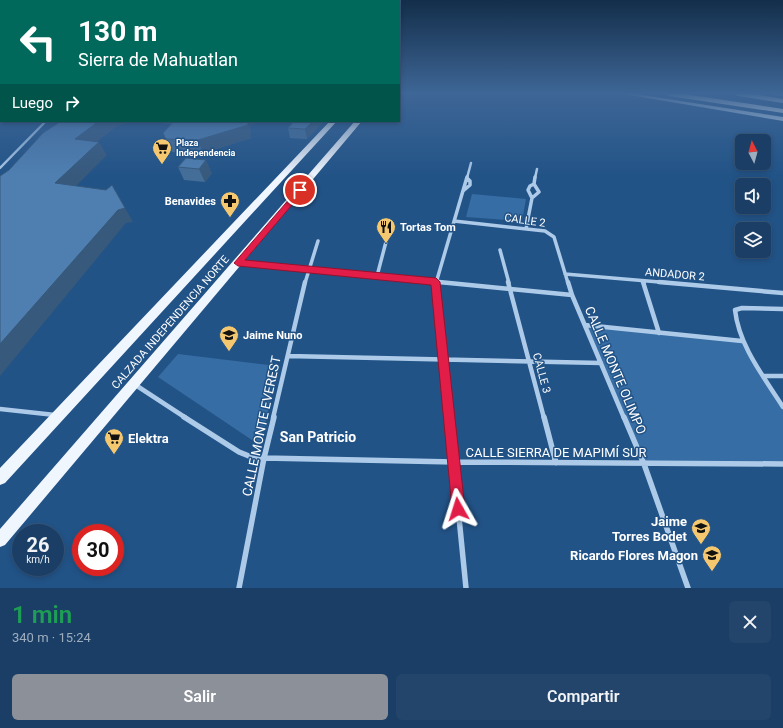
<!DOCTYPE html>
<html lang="es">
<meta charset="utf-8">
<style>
:root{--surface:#1a3e65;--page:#23456b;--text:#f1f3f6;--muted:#9faebf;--line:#385779;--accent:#8c9099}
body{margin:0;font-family:Roboto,sans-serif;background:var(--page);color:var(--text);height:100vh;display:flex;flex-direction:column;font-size:15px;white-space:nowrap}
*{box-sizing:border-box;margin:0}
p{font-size:13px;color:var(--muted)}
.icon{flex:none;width:22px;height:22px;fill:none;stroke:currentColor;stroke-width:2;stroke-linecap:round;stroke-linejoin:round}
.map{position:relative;height:588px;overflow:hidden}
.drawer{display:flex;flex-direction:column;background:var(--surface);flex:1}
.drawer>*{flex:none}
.hud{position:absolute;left:0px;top:0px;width:400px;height:122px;box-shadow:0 2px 6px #0003,0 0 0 1px var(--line);background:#00695c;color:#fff;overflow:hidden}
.needle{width:26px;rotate:354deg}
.buttons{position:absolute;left:735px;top:134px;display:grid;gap:8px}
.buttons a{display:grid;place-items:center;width:36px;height:36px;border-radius:6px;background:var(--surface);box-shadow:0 2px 6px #0003,0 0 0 1px var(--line);font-size:20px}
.speed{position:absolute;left:12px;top:524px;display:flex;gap:8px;font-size:20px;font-weight:700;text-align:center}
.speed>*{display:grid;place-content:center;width:52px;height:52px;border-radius:50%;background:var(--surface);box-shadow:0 2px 6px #0003,0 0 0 1px var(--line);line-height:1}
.speed small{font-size:10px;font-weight:400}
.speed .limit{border:6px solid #d22;background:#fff;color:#111}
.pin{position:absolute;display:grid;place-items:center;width:34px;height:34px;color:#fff;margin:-17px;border:2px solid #fff;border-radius:50%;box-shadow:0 1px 4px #0007}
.me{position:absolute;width:44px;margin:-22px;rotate:354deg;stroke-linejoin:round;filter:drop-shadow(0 0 3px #0008)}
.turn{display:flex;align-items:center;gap:14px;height:84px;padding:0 12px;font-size:18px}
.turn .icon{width:52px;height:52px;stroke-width:2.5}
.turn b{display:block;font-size:28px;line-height:34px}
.then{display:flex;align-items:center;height:38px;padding:0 12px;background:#0003;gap:8px;font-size:15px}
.round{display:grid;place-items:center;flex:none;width:42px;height:42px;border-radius:6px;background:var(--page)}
.headline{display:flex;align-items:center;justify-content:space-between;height:68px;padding:0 12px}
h1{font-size:24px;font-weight:600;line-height:30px;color:#1e9e55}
.cta{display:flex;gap:8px;margin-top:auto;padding:8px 12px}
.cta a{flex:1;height:46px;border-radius:6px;background:var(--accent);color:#fff;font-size:16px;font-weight:600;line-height:46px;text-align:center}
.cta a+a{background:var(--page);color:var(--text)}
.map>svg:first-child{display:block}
.green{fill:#366da4}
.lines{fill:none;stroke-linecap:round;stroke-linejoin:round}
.street-far3{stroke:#adcbe9;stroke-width:2.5}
.street-far2{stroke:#adcbe9;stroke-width:3.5}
.street-far1{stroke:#adcbe9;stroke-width:4.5}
.street{stroke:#adcbe9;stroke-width:5.5}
.secondary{fill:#d8e7f8;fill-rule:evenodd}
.primary{fill:#f0f6fe;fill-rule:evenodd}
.highway{fill:#fff;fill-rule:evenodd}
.wall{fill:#446d98}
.shaded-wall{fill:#37597c}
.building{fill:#4f7fb1;stroke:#37597c}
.route{fill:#e11d48;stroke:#92132f}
.labels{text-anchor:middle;stroke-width:3;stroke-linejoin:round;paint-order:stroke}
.far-poi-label{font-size:9px;font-weight:bold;fill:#fff;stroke:#225387;text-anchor:start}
.poi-label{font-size:11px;font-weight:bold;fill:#fff;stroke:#225387;text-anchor:start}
.street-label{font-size:11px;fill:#fff;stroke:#225387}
.near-street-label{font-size:13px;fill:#fff;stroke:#225387}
.near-poi-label{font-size:13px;font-weight:bold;fill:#fff;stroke:#225387;text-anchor:end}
.near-neighbourhood-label{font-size:14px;font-weight:bold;fill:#fff;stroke:#225387}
</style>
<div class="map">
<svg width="783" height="588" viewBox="0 0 783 588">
<rect width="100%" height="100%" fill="#225387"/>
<path class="green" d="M472,194l54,5 -4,22 -56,-4z
M585,325l157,16 41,66v57h-139z
M178,354l99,12 -16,80 -103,-69z"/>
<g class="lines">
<path class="street-far3" d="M0,168l46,-47
M467,178l4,-15
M535,178l2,-9"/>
<path class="street-far2" d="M463,191l7,-6v-4l-3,-3
M532,198l-4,-8 2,-4 4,-2
M454,221l91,10 9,6 14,46
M526,229l6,-31 7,-6 -5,-8 1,-7
M500,250l9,33
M239,263l211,20
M565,274l106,9
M377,276l10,-38
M643,281l1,2
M305,283l13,-42
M436,283l31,-106"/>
<path class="street-far1" d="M436,282l13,136
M439,282l133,13
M508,282l36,136
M568,282l4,13 52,123
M643,282l16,51
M659,282l124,11
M783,309l-41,-1 -7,2c4,36 29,67 48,97
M585,325l157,16
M288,356l313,7
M764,376h19
M134,384l52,34
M0,409l55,6
M273,418l32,-136"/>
<path class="street" d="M184,417l55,35 10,4 15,2 190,4 329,2
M449,417l17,171
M544,417l12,46
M624,417l20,47 44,124
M239,588l25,-130 10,-41"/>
<path class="secondary" d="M624,94h12l147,23v4z
M774,94h9v2l-9,-1z"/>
<path class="primary" d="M330,121h7l-332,362 -5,2v-17z
M355,121h7l-357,424 -5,2v-18z"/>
<path class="highway" d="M665,94h19l99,15v4l-114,-17z
M734,94h19l30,5v4l-45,-7z"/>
</g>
<path class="wall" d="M139,121h120l-10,5 2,7v5l-48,15 -31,-1 -9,-19 8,-9z
M324,121l-17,18 -17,-1 -2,-10z
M186,158l26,15 -7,9 -21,-2 -6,-13z"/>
<path class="shaded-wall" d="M99,121h34l-16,5 -34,27 -8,-14z
M245,121h14l-10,5 2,7v5l-48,15 -5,-13z
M313,121h11l-17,18 -2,-10z
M99,142l8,13 -42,42 -10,-14z
M206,160l6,13 -7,9 -6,-13z
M112,185l21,37 -7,1 -126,153v-32z"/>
<path class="building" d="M61,121h38l-24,18 24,3 -44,41 51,7 6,-5 13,23 -7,2 -118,134v-168l9,-6 34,-37z
M174,121h74v4l-50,15 -32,-1 -3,-6z
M294,121h19l-8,8 -17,-1z
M186,158l20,2 -7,9 -21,-2z"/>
<linearGradient id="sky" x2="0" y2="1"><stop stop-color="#132e4a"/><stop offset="0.53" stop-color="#3e6696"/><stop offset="1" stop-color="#3e6696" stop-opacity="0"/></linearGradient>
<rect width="783" height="176" fill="url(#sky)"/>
<path class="route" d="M300,188l3,1v3l-58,68 191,18 4,4 25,227 -2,5 -5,2 -4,-2 -2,-5 -21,-224 -193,-19 -4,-3 64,-74z"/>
<defs>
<symbol id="supermarket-pin" viewBox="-11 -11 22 30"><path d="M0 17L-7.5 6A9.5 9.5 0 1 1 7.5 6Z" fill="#f5c86f" stroke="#225387"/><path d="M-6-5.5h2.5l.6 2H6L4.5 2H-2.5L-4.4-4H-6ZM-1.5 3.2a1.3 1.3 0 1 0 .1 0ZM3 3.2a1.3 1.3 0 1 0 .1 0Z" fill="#111"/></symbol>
<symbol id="pharmacy-pin" viewBox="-11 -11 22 30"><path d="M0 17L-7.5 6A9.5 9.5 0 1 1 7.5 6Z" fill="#f5c86f" stroke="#225387"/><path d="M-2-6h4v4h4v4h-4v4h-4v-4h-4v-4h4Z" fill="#111"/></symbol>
<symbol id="restaurant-pin" viewBox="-11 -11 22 30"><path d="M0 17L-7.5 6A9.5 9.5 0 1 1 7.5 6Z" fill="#f5c86f" stroke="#225387"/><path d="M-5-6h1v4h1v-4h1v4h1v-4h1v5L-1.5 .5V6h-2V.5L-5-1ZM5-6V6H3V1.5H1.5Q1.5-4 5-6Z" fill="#111"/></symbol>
<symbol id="school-pin" viewBox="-11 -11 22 30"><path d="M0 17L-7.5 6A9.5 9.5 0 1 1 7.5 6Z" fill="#f5c86f" stroke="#225387"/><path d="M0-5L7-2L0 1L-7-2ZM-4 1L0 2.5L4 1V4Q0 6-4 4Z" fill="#111"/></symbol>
</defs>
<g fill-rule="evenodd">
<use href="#supermarket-pin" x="151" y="137" width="22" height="30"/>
<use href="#pharmacy-pin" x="219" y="190" width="22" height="30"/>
<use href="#restaurant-pin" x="375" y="216" width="22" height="30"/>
<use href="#school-pin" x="218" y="324" width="22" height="30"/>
<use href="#supermarket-pin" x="103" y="427" width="22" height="30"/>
<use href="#school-pin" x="690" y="517" width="22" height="30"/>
<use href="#school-pin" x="701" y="544" width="22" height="30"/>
</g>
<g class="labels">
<g class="far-poi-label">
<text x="176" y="146">Plaza<tspan x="176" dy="10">Independencia</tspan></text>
</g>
<g class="poi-label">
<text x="216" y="205" text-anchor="end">Benavides</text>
<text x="400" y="231">Tortas Tom</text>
<text x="243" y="339">Jaime Nuno</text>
</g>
<g class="street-label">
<text transform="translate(525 220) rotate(8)" y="4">CALLE 2</text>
<text transform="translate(675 274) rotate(5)" y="4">ANDADOR 2</text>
<text transform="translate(170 322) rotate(-49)" y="4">CALZADA INDEPENDENCIA NORTE</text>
<text transform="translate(542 373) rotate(75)" y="4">CALLE 3</text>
</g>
<g class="near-street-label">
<text transform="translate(616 370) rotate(67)" y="5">CALLE MONTE OLIMPO</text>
<text transform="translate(261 426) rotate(-78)" y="5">CALLE MONTE EVEREST</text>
<text x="556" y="457">CALLE SIERRA DE MAPIMÍ SUR</text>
</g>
<g class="near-poi-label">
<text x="128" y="443" text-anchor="start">Elektra</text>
<text x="687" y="526">Jaime<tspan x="687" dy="15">Torres Bodet</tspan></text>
<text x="698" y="560">Ricardo Flores Magon</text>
</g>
<g class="near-neighbourhood-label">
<text x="318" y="442">San Patricio</text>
</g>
</g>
</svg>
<div class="buttons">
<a><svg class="needle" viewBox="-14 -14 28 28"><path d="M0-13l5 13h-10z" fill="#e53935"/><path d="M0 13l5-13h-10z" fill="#9faebf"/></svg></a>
<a><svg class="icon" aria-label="sound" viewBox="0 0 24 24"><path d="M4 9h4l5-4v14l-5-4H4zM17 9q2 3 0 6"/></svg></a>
<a><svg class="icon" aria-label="layers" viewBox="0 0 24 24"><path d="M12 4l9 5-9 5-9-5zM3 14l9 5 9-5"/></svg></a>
</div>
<div class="speed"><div>26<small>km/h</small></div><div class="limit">30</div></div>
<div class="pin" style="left:300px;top:190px;background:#d93025"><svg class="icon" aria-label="arrive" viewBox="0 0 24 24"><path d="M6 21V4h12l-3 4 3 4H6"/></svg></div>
<svg class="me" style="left:458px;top:509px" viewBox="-20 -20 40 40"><path d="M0-17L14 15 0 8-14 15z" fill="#e11d48" stroke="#fff" stroke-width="4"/></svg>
<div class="hud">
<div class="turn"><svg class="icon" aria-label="left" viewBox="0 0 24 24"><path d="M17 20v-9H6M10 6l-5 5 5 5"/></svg><div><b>130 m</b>Sierra de Mahuatlan</div></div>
<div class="then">Luego<svg class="icon" aria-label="right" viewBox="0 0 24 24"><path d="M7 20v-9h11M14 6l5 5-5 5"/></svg></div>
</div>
</div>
<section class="drawer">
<div class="headline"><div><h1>1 min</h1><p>340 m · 15:24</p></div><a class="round"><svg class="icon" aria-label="close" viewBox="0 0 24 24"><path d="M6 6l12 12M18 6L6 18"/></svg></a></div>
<div class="cta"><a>Salir</a><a>Compartir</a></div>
</section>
